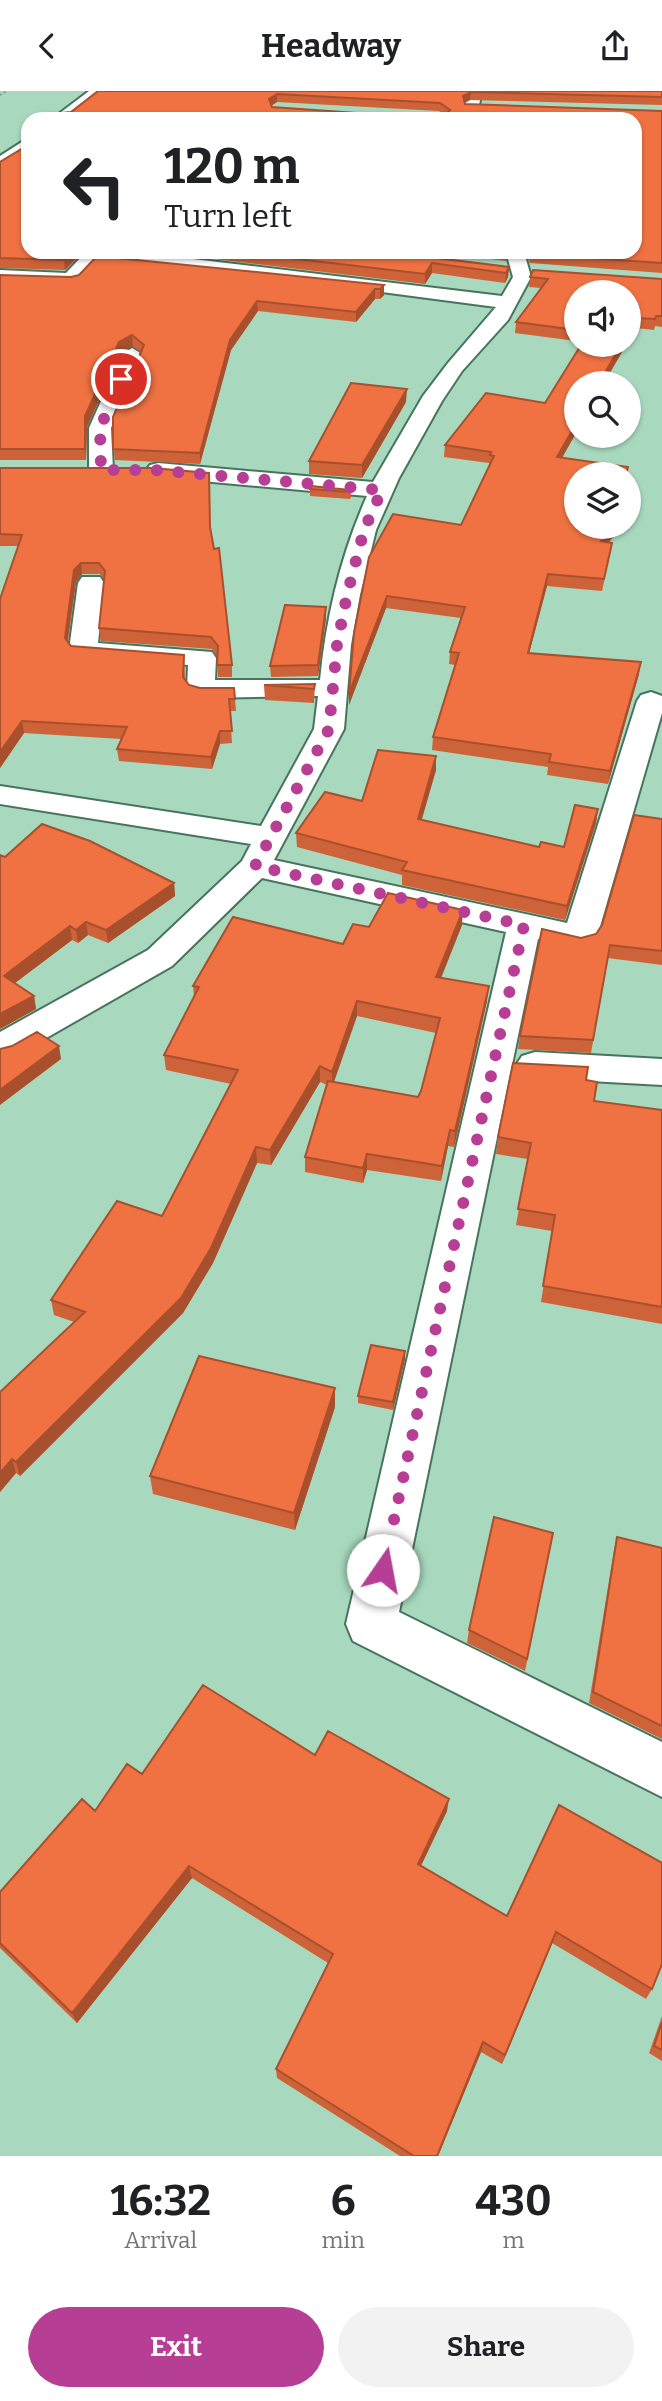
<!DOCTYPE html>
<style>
:root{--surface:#fff;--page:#f2f2f2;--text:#202124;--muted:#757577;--accent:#b63f95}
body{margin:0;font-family:Bitter,serif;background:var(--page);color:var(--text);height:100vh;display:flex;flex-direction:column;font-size:26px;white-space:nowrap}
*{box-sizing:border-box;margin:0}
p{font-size:23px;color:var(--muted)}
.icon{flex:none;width:38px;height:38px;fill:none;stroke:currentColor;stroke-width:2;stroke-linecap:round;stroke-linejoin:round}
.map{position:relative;height:2065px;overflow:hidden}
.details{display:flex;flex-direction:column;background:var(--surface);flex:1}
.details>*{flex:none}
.banner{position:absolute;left:21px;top:21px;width:621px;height:147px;border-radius:21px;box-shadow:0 2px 5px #0004;background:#fff;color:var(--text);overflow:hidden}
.controls{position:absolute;left:564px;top:189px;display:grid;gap:14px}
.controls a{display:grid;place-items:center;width:77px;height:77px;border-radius:50%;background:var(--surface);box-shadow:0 2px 5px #0004;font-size:35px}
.pin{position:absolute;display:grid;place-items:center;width:60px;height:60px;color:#fff;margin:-30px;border:4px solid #fff;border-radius:50%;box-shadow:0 2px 7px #0007}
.me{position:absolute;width:77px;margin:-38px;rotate:12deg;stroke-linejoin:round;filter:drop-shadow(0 0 5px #0008)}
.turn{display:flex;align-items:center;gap:24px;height:147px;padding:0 28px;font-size:32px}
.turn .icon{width:91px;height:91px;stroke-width:2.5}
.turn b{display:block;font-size:49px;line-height:60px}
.eta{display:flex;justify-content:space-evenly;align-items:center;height:119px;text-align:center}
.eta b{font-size:42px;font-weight:700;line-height:49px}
.primary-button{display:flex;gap:14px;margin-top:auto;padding:14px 28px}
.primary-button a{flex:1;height:80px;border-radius:42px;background:var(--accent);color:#fff;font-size:28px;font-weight:700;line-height:80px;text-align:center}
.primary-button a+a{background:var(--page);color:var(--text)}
header{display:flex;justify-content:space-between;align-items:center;height:91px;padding:0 28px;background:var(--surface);font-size:32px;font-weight:700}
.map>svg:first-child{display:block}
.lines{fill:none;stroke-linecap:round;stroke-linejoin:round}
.minor-casing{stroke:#47745d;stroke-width:4}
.path{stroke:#79a08b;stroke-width:2;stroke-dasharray:2 2.5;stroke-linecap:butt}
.minor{fill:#fff;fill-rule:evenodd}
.wall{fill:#ce6239;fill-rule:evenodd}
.shaded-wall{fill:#a8502e}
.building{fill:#f07242;stroke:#a8502e;stroke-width:2;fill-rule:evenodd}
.route{stroke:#b63f95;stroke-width:12;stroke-dasharray:0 21.6}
</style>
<header><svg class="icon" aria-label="back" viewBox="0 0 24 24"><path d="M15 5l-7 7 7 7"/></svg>Headway<svg class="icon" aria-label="share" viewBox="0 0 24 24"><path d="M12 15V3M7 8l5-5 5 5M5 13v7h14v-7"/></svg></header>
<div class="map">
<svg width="662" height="2065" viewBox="0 0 662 2065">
<rect width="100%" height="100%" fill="#a8d9be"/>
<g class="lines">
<defs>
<path id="minor" d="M89,0h16l-35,28h-18z
M468,0h14l-6,28h-16z
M28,47v13l-28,18v-13z
M134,161l368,44 11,-19 -7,-25h18l7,25 -23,43 -46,51 -20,30 -43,77 -23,52 -16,65 -9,50 -7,84 -70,131 293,63 70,-222 4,-6 10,-3 11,4v17l-65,224 -5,8 -12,3 -42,-9 -139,673 263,130v55l-309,-156 -7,-17 160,-692 -244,-54 -90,88 -159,91 -13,4v-29l148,-82 94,-89 9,-17 -251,-40v-18l261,40 53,-97 4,-33 -117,2 -10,-3 -4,-6 1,-24 -115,-9 -4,-6 9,-67 4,-6h18l4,6 -6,60 114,9 4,6 -1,22h105c6,-63 21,-126 47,-184l-209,-19 -8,-2 -4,-5 4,-5 8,-2 215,19 50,-86 25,-33 48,-56 -183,-24 -194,-19 -22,-1 -19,20 -7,2 -71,-3v-12l66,3 19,-20z
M132,257l10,6 -31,74 2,42 -4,5h-16l-4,-5v-42l33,-74z
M535,961l127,7v26l-127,-7 -13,-4 -6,-9 6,-9z"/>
</defs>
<use href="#minor" class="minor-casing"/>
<path class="path" d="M0,4l7,-4"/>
<use href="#minor" class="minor"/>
</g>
<path class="wall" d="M98,0h564v14l-192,-5 -5,3v1l197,7v162l-132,-10 -5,-11h110l-564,-140zM277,11l162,9 3,2h-85l-85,-6 -1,-1z
M0,71l28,90h55l-18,18 -65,-2z
M156,161h232l121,15 -1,10 -3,6 -73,-10 -7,11z
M440,161h66v9z
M0,184l71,2 313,8v10l-4,4h-5l-19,23 -98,-11 -27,39 -31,114 -85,-4 -2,-11 27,-97 -7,-6 -13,7 -33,74 -1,33h-86z
M530,186l132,2v48l-7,-1 -1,4 -18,-2 -8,13v-49h-52v49l-61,-8 1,-11 25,-34 -12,-1z
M626,254l-22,38h-28v50l-14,25 52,78 -5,6 1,12 -8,37 -55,-5 -18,67 110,21 -31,110 -61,-9 1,-8 -116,-17 1,-13 22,-72 -6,-1 1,-12 11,-34 -75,-10 -37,97v-12l20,-136 92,-32 28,-59v-3l-45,-6 1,-12 100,-42z
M406,311l-44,76 -53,-4v-13z
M0,377l210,62 22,135v12h-14l-1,-21 -5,-7 -111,-8 -2,-13 5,-48 -4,-6h-18l-6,8 -8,59 3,5 113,9 1,24 4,6 11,3h34l2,23h-6l2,32 -12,1 -8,25 -93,-8 -2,-12 4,-10 -97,-6 -24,35v-169l18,-53h-18z
M310,398l41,1v7l-1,2 -40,-3z
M326,527l-8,58 -47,1 -1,-11z
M315,593l-1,19 -49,-3 -1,-15z
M436,665v14l-15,50 118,27h25l34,-38 -2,14 -31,97 -163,-35v-10l-105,-28 -1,-14 66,-32z
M662,728v146l-54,-7 -17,95 -73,-4 2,-13 61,-98 15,-4z
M0,764l5,2 169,26 1,13 -67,47 -20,-8 -10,8 -6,-3 -57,43 19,13 2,13 -36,20z
M462,834l-21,53 46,23 -33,146 -6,-1 -7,35 -74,-11 -4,13 -58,-11v-15l22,-72 -7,-3 -49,83 -14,-2 -44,100 -30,50 -163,163 -4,-3 -16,19v-100l74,-70 -20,-7 -3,-15 111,-84 69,-132 -65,-14 -2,-15 30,-58 -1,-11 150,-42 26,-17zM357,925l79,17 -15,58 -3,6 -84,-15z
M586,989l8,21 68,9v214l-121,-22 11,-71 -36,-6 12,-66 -32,-5 2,-17z
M405,1260v8l-12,51 -35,-7v-7z
M335,1297v19l-40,123 -142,-36 -3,-18z
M553,1442l-28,138 -58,-28 2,-13z
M617,1446l45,11v191l-73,-36 25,-153z
M315,1664l132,56 -26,55 86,50 52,-111 93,184 -6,10 -94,-56 -50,121 -21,-12 -43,104h-38l-123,-78 -1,-9 52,-106 -136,-85 -115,145 -77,-75v-56l95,-81 47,-37z
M662,1925v45l-13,-8z"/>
<path class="shaded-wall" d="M471,1l-1,8 -8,4 1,-8z
M277,3v8l-8,5v-8z
M72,161h11l-18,18 -1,-10z
M432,172v10l-7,11v-10z
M509,176l-1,10 -3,6 1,-10z
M384,194v10l-4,4v-10z
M375,198v10l-19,23v-10z
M257,210l1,10 -27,39 -31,114v-11l30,-113z
M637,227l-1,10 -8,13v-8z
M132,244l1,11 -13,7 -33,74 -1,33 -1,-11v-33l34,-74z
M621,254h5l-22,38h-5z
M407,298l-1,13 -44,76v-13z
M576,333v9l-20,35 1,-11z
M614,436h2l-2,9 -15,17 2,-12z
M81,472l1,11 -6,8 -10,68 -1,-12 9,-68z
M548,483l-1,12 -21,79 2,-12z
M387,505l-1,12 -37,97v-12z
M326,516v11l-8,58v-11z
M641,571l-2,12 -31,110 2,-13z
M22,630l2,12 -24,35v-16z
M220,640v13l-8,25 -1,-12z
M436,665v14l-18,63v-14z
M598,718l-2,14 -31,97 2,-14z
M174,792l1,13 -67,47 -2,-13z
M463,819l-1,15 -27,68 1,-16z
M86,831l2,13 -10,8 -2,-13z
M70,835l2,14 -65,49 -3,-13z
M489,895l-2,15 -33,146 1,-16z
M34,905l2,13 -36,20v-15z
M357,910v15l-25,71v-15z
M59,955l2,13 -61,46v-15z
M320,975v16l-49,83 -1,-15z
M450,1039l-2,16 -7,35 1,-15z
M256,1056l1,16 -44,100 -30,50 -163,163 -4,-14z
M367,1063v16l-4,13v-15z
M405,1260v8l-12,51v-8z
M335,1297v19l-40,123 -1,-17z
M12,1368l4,14 -16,19v-19z
M449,1708l-2,12 -31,65 2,-12z
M189,1775l3,12 -115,145 -5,-10z
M556,1841l-4,11 -50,121 3,-9z
M483,1951l-2,10 -43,104h-1z"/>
<path class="building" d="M98,0h564v6l-191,-5 -8,4 2,8 197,7v152l-131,-9 -1,-2h105v-133h-582l9,-6 9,-1zM277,3l163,9 10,7 -3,3h-90l-85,-6 -3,-8z
M28,54v107h44l-8,8 -64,-2v-96z
M238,161h150l121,15 -3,6 -74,-10 -7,11z
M97,165l287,29 -4,4h-5l-19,23 -99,-11 -27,39 -30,113 -87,-4v-32l31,-72 -12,-10 -13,7 -34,74v33h-85v-174l71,2 8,-2z
M533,179l129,9v37h-6l-1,3 -18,-1 -9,15v-41h-52v38l-60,-8 32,-43 -18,-2z
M581,254h40l-22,38h-23v41l-19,33 71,10 -2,7h-50v53h38l-13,14 11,2 -8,36 -56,-5 -20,79 113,9 -31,109 -61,-9 2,-8 -118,-17 26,-84 -9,-1 15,-45 -78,-11 -38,97 5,-60 15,-76 24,-43 68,11 33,-69 -4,-1 1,-3 -46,-7 41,-52 59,10z
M351,292l56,6 -45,76 -53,-4z
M0,377h152l57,5 1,54 4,22 5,-1 13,117h-15l1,-19 -7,-9 -112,-9 6,-57 -6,-8h-18l-7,7 -9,68 6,8 113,9 -1,22 6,8 11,3h34l1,11h-6l3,32h-12l-9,26 -94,-8 10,-22 -105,-6 -22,31v-153l22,-64 -22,-1z
M311,395l40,4 -1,2 -40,-3z
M285,514l41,2 -8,58 -48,1z
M315,593l-1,5 -50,-4z
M378,659l58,6 -18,63 121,28 2,-5 23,5 11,-42 23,4 -31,97 -165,-36 5,-8 -111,-29 29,-41 37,9z
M634,724l28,4v132l-52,-6 -17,95 -73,-4 22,-107 39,9 15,-4 6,-9z
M42,733l48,17 84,42 -68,47 -20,-8 -10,8 -6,-4 -66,50 30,20 -34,18v-159l5,2z
M388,802l75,17 -27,67 53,9 -34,145 -5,-1 -8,36 -75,-12 -4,14 -58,-11 23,-76 90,16 3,-6 19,-73 -83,-17 -25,71 -12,-6 -50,84 -14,-3 -45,101 -30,50 -165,164 -4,-3 -12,14v-81l85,-80 -34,-12 66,-99 45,15 76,-146 -74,-15 35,-68 -6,-1 40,-69 110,27 10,-20 16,3z
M37,941l22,14 -59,44v-41l12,-3z
M513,972l75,4 -2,13 11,2 -3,19 68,9v197l-119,-21 12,-71 -37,-6 13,-66 -33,-6z
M371,1254l34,6 -12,51 -35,-6z
M199,1265l136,32 -41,125 -144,-37z
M494,1426l59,16 -26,126 -58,-29z
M617,1446l45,11v178l-69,-34z
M203,1594l112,70 13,-24 121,68 -31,65 89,52 52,-111 103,58v101l-10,25 -96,-57 -51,123 -22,-13 -46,114h-23l-138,-87 57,-115 -144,-88 -117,147 -72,-70v-51l82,-93 13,12 32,-47 15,10z
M662,1931v28l-8,-4z"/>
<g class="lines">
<path class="route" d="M121,288l-21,49 1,42h52l229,20 -18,40 -17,65 -10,50 -8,84 -74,137 269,59 -141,645"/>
</g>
</svg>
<div class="controls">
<a><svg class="icon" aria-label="sound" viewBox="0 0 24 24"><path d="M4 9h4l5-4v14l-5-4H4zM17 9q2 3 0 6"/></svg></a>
<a><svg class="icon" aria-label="search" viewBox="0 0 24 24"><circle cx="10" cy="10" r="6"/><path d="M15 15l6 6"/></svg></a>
<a><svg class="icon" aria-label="layers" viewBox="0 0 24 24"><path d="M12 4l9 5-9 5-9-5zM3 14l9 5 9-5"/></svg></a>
</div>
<div class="pin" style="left:121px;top:288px;background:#d93025"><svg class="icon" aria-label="arrive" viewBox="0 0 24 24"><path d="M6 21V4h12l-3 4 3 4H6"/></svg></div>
<svg class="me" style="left:383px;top:1479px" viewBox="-20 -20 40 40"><circle r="19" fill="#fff"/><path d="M0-13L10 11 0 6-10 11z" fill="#b63f95"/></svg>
<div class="banner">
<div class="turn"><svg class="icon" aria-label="left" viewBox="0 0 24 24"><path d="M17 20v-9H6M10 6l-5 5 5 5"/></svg><div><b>120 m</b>Turn left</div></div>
</div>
</div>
<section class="details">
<div class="eta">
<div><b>16:32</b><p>Arrival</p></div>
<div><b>6</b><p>min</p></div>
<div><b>430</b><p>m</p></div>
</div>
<div class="primary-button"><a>Exit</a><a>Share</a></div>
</section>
